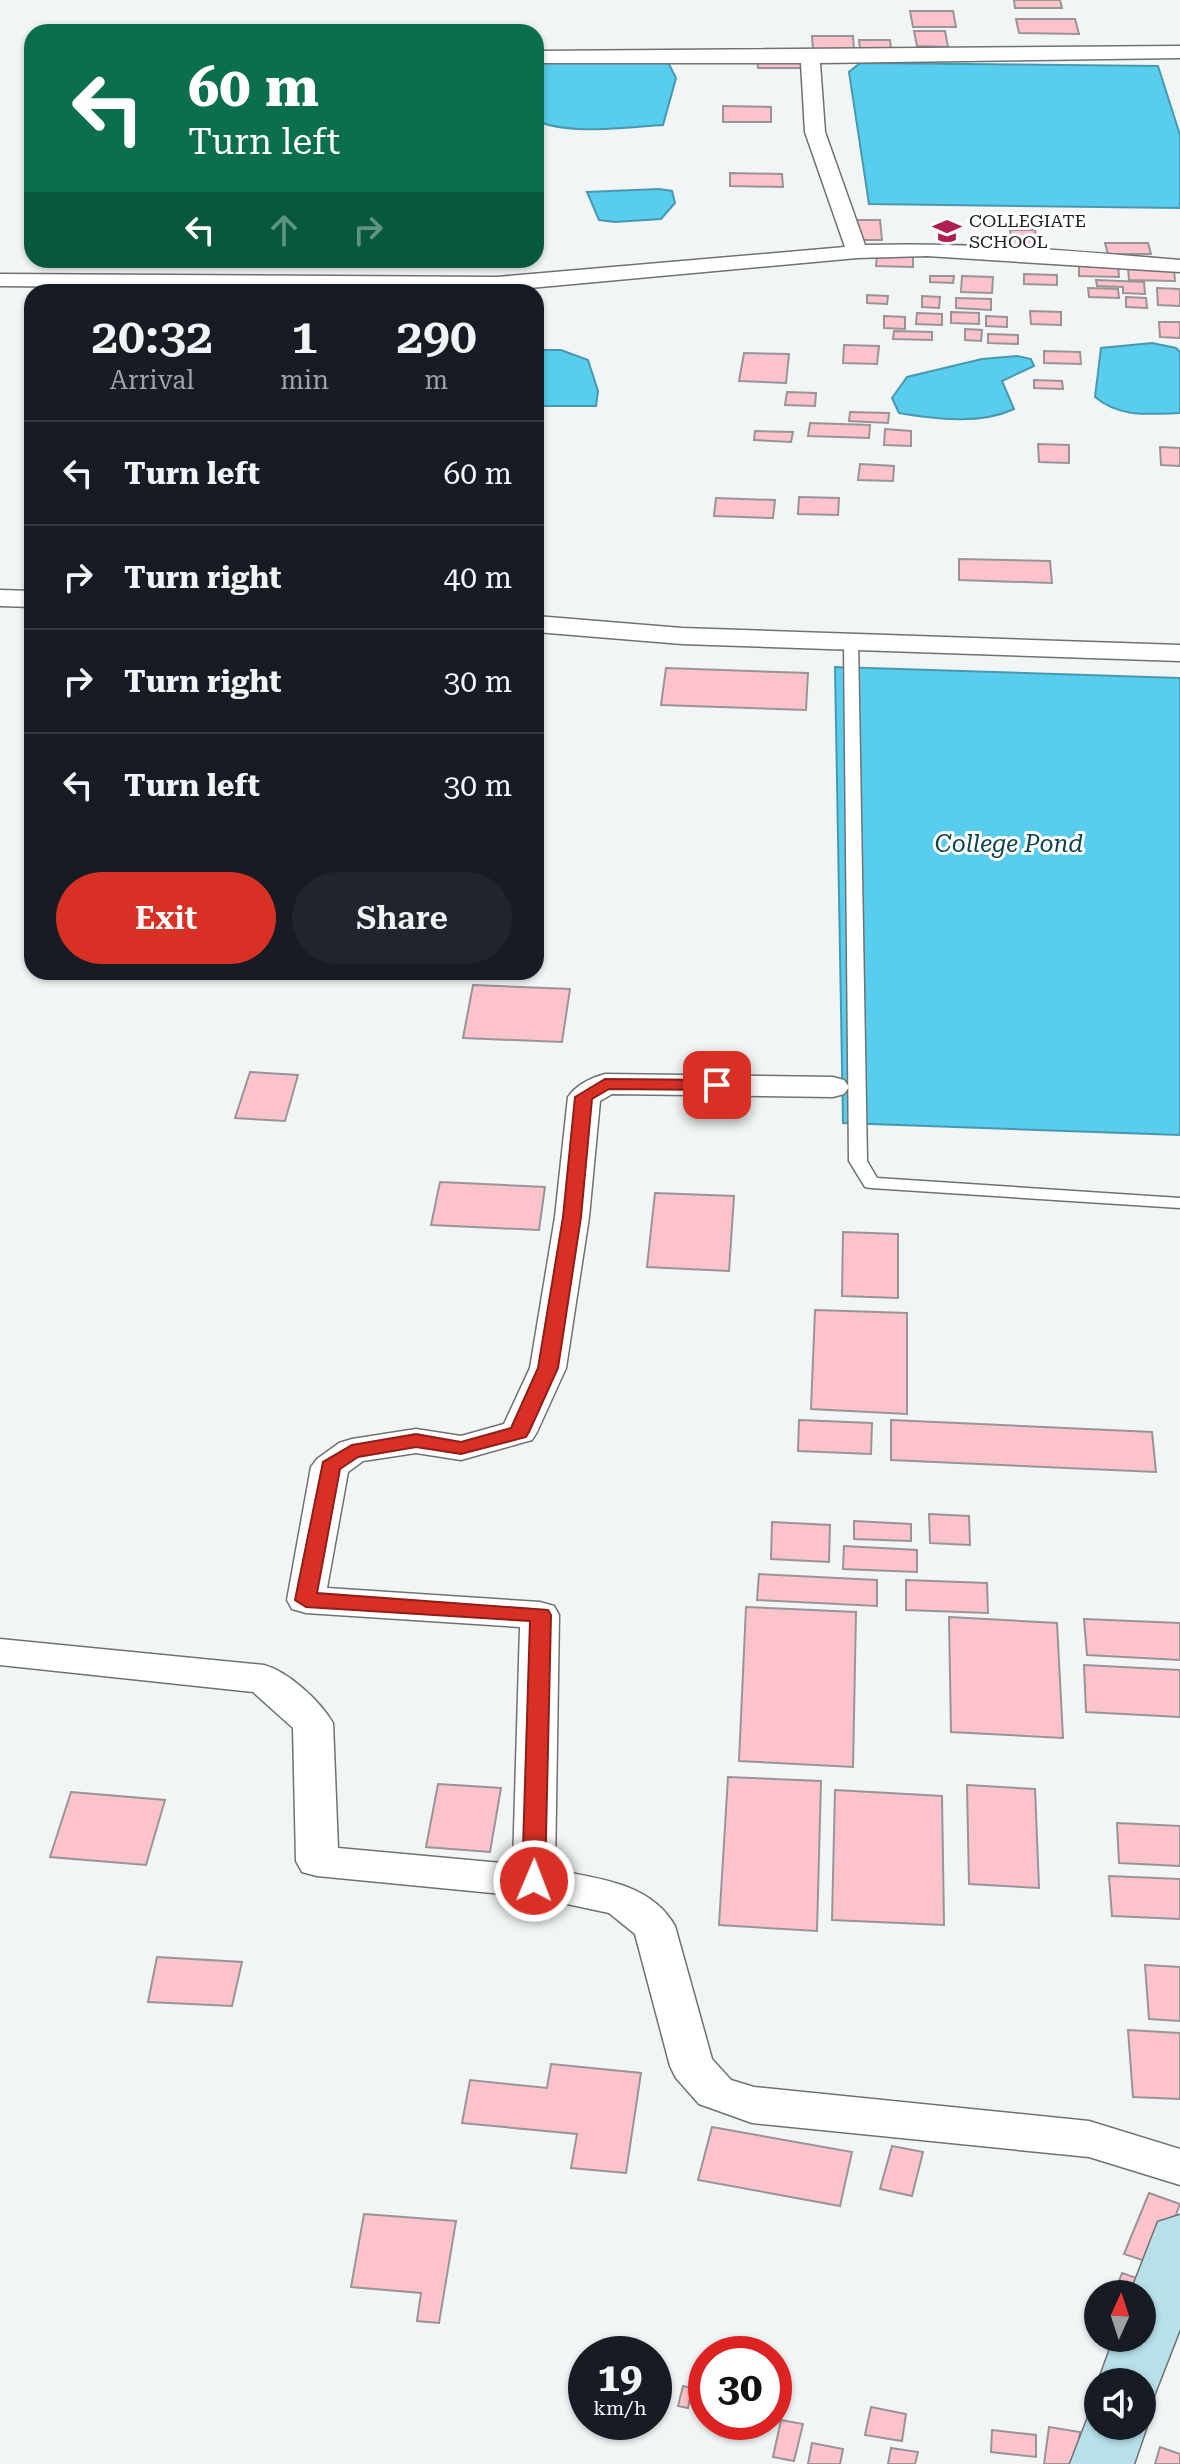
<!DOCTYPE html>
<style>
:root{--surface:#171b24;--page:#20242c;--text:#f1f3f6;--muted:#9ea1a6;--line:#363941;--accent:#d93025}
body{margin:0;font-family:"Roboto Serif",serif;background:var(--page);color:var(--text);height:100vh;display:flex;flex-direction:column;font-size:30px;white-space:nowrap}
*{box-sizing:border-box;margin:0}
p{font-size:26px;color:var(--muted)}
.icon{flex:none;width:44px;height:44px;fill:none;stroke:currentColor;stroke-width:2;stroke-linecap:round;stroke-linejoin:round}
.map{position:relative;flex:1;overflow:hidden}
.details{position:absolute;left:24px;top:284px;width:520px;height:696px;display:flex;flex-direction:column;background:var(--surface);border-radius:24px;box-shadow:0 2px 6px #0004}
.details>*{flex:none}
.banner{position:absolute;left:24px;top:24px;width:520px;height:244px;border-radius:24px;box-shadow:0 2px 6px #0004;background:#0b6e4f;color:#fff;overflow:hidden}
.needle{width:52px;rotate:3deg}
.buttons{position:absolute;left:1084px;top:2280px;display:grid;gap:16px}
.buttons a{display:grid;place-items:center;width:72px;height:72px;border-radius:50%;background:var(--surface);box-shadow:0 2px 6px #0004;font-size:40px}
.speed{position:absolute;left:568px;top:2336px;display:flex;gap:16px;font-size:40px;font-weight:700;text-align:center}
.speed>*{display:grid;place-content:center;width:104px;height:104px;border-radius:50%;background:var(--surface);box-shadow:0 2px 6px #0004;line-height:1}
.speed small{font-size:20px;font-weight:400}
.speed .limit{border:12px solid #d22;background:#fff;color:#111}
.pin{position:absolute;display:grid;place-items:center;width:68px;height:68px;color:#fff;margin:-34px;border-radius:16px;box-shadow:0 4px 12px #0006}
.me{position:absolute;width:88px;margin:-44px;rotate:1deg;stroke-linejoin:round;filter:drop-shadow(0 0 6px #0008)}
.turn{display:flex;align-items:center;gap:28px;height:168px;padding:0 32px;font-size:36px}
.turn .icon{width:104px;height:104px;stroke-width:2.5}
.turn b{display:block;font-size:56px;line-height:68px}
.lanes{display:flex;align-items:center;height:76px;padding:0 32px;background:#0003;justify-content:center;gap:40px;direction:ltr}
.lanes .off{opacity:.35}
.eta{display:flex;justify-content:space-evenly;align-items:center;height:136px;text-align:center}
.eta b{font-size:48px;font-weight:600;line-height:56px}
.primary-button{display:flex;gap:16px;margin-top:auto;padding:16px 32px}
.primary-button a{flex:1;height:92px;border-radius:48px;background:var(--accent);color:#fff;font-size:32px;font-weight:600;line-height:92px;text-align:center}
.primary-button a+a{background:var(--page);color:var(--text)}
ul{padding:0;list-style:none}
li{display:flex;align-items:center;gap:24px;height:104px;padding:0 32px;border-top:2px solid var(--line)}
li div{flex:1}
li b{display:block;font-size:30px}
li em{font-style:normal}
.map>svg:first-child{display:block}
.water{fill:#59cded;stroke:#4899b0;stroke-width:2}
.building{fill:#fdc3cd;stroke:#999596;stroke-width:2}
.lines{fill:none;stroke-linecap:round;stroke-linejoin:round}
.lane-casing{stroke:#6e7273;stroke-width:3}
.street-casing{stroke:#6e7273;stroke-width:3}
.secondary-casing{stroke:#6e7273;stroke-width:3}
.lane{fill:#fff;fill-rule:evenodd}
.street{fill:#fff;fill-rule:evenodd}
.secondary{fill:#b7e0e9;fill-rule:evenodd}
.route{fill:#d93025;stroke:#8d1f18;stroke-width:2}
.labels{text-anchor:middle;stroke-width:6;stroke-linejoin:round;paint-order:stroke}
.far-poi-label{font-size:18px;fill:#202122;stroke:#fff;text-anchor:start}
.water-label{font-size:24px;font-style:italic;fill:#0d424f;stroke:#fff}
</style>
<div class="map">
<svg width="1180" height="2464" viewBox="0 0 1180 2464">
<rect width="100%" height="100%" fill="#f1f5f6"/>
<path class="water" d="M536,62h132l8,16 -13,47c-35,2 -96,11 -127,-5z
M860,63l298,3 22,69v73l-311,-4 -20,-132z
M659,189l13,2 3,12 -14,16 -46,3 -16,-2 -12,-28z
M1152,343l24,5 4,4v61c-31,1 -60,5 -85,-16l6,-49z
M536,350h25l27,10 10,31 -2,15h-60z
M1017,356l14,3 3,7 -32,15 12,28c-34,16 -79,10 -115,4l-7,-15 15,-21 75,-18z
M835,667l345,11v457l-337,-12z"/>
<path class="building" d="M1014,0h46l2,8h-47z
M910,11h43l3,16h-43z
M1016,19h59l4,15 -60,-1z
M914,31h31l3,16 -31,-1z
M812,36h41l1,13h-41z
M859,40h31l1,9h-31z
M757,57h49l1,11h-49z
M723,106l48,1v15h-48z
M730,173l52,1 1,13 -53,-1z
M853,220h27l2,20h-28z
M1010,230h25l3,15h-26z
M1105,243h43l3,11h-43z
M877,256l36,1v10l-37,-1z
M1079,264l39,1 1,12 -40,-1z
M1128,268l46,2 1,11 -46,-1z
M1024,274l33,1v10l-33,-1z
M930,276h24l-1,7 -23,-1z
M962,276l31,1 -1,16 -31,-1z
M1096,280l48,2 1,12 -22,-1v-6l-26,-1z
M1088,288l30,1 1,9 -30,-1z
M1157,288l23,1v17l-22,-1z
M867,295l21,1 -1,8 -20,-1z
M922,296l18,1 -1,11 -17,-1z
M1126,297l20,1 1,10 -21,-1z
M956,298l35,1v11l-35,-2z
M1030,311l31,1v13l-30,-1z
M951,312l28,1v11l-28,-1z
M917,313l25,1v11l-26,-1z
M884,316l21,1v12l-21,-1z
M986,316l21,1v10l-21,-1z
M1159,322h21v16l-20,-1z
M965,329l17,1 -1,11 -16,-1z
M894,331l38,1v8l-39,-1z
M988,334l30,1v9l-30,-1z
M844,345l35,1 -2,18 -34,-1z
M1044,351l36,1 1,12 -37,-1z
M744,353l45,1 -3,29 -47,-2z
M1034,380l28,1 1,8 -29,-1z
M787,392l29,1 -1,13 -30,-1z
M850,412l39,1 -1,10 -39,-2z
M810,423l60,2 -1,13 -61,-2z
M885,429l26,2v15l-27,-1z
M755,431l38,1 -2,10 -37,-2z
M1038,444l31,1v18l-30,-1z
M1160,447l20,1v18l-19,-1z
M860,464l34,2 -1,15 -35,-1z
M799,497l40,1 -1,17 -40,-1z
M716,498l59,2 -2,18 -59,-2z
M959,559l91,2 2,22 -93,-3z
M666,668l142,5 -2,37 -145,-5z
M473,985l97,4 -8,53 -99,-4z
M250,1072l48,3 -13,46 -50,-3z
M440,1182l105,5 -6,43 -108,-5z
M655,1193l79,3 -5,75 -82,-4z
M843,1232l55,2v64l-56,-2z
M815,1310l92,3v101l-96,-5z
M799,1420l73,3 -1,31 -73,-3z
M891,1420l261,12 4,40 -265,-12z
M929,1514l40,2 1,29 -40,-2z
M854,1521l57,3v17l-57,-2z
M772,1522l58,3 -1,37 -58,-3z
M844,1546l73,4v22l-74,-3z
M759,1574l118,6v26l-120,-6z
M906,1580l81,3 1,30 -82,-3z
M746,1607l110,5 -3,155 -114,-6z
M949,1617l108,6 6,115 -112,-6z
M1084,1619l96,4v37l-93,-5z
M1084,1665l96,5v47l-94,-5z
M728,1777l93,4 -4,150 -98,-6z
M438,1784l63,4 -11,64 -64,-5z
M967,1785l68,4 4,99 -70,-4z
M835,1790l107,6 2,129 -112,-5z
M71,1792l94,8 -19,65 -96,-8z
M1117,1823l63,3v40l-61,-3z
M1109,1876l71,3v40l-68,-3z
M157,1957l85,5 -10,44 -84,-4z
M1145,1965l35,2v54l-31,-2z
M1128,2030l52,3v66l-47,-2z
M551,2064l90,9 -15,100 -55,-5 6,-34 -115,-11 8,-43 77,8z
M712,2127l140,25 -12,54 -142,-26z
M892,2146l31,6 -11,44 -32,-7z
M1149,2193l31,11 -23,61 -33,-11z
M364,2214l92,7 -17,102 -22,-2 4,-28 -70,-6z
M1122,2273l29,10 -9,23v-12h-28z
M683,2386l9,2 -4,20 -10,-2z
M871,2407l35,7 -4,27 -37,-6z
M781,2420l22,4 -9,37 -21,-4z
M1049,2427l31,5 -5,32h-31z
M992,2430l44,5v22l-45,-5z
M812,2443l31,6 -3,15h-32z
M1160,2447l20,7v10h-25z
M891,2448l27,4 -3,12h-27z"/>
<g class="lines">
<defs>
<path id="lane" d="M851,638l7,4 9,519 10,17 303,20v10l-309,-20 -6,-1 -16,-26 -5,-519z"/>
<path id="street" d="M1180,46v12l-360,5 5,69 40,113c106,-3 210,6 315,15v12l-253,-16 -70,2 -360,33 -497,-5v-12l497,3 348,-30 -40,-115 -4,-69h-265v-12z
M0,590l32,1v16l-32,-1z
M536,616l146,12 498,17v16l-498,-17 -146,-12z
M605,1074l228,3 11,3 5,7 -5,7 -11,3 -221,-3 -12,7 -11,116 -23,151 -29,64 -5,8 -71,20 -45,-7 -53,8 -15,11 -21,116 213,14 14,4 5,9 -4,255c44,9 96,13 120,56l37,133 19,21 23,7 335,34 91,28v36l-91,-28 -337,-34 -53,-19 -23,-26 -6,-12 -35,-132 -26,-21 -75,-16 -217,-21 -15,-4 -6,-11 -3,-133 -40,-36 -253,-27v-26l264,26c25,7 56,36 69,58l5,125 175,16 7,-237 -214,-14 -14,-4 -5,-9 24,-133 6,-8 22,-16 13,-4 64,-10 45,7 43,-12 26,-56 25,-151 13,-120c8,-12 23,-19 37,-23z"/>
<path id="secondary" d="M1180,2215v114l-28,72 -10,4v-23h-44l16,-44h28v-44h-12l28,-72z
M1098,2405v21h44v-10l5,10 -13,38h-64l22,-57z"/>
</defs>
<use href="#lane" class="lane-casing"/>
<use href="#street" class="street-casing"/>
<use href="#secondary" class="secondary-casing"/>
<use href="#lane" class="lane"/>
<use href="#street" class="street"/>
<use href="#secondary" class="secondary"/>
</g>
<path class="route" d="M605,1079l112,1 9,5 -9,5 -108,-1 -17,10 -11,118 -23,151 -29,64 -3,5 -65,17 -45,-7 -58,10 -18,12 -23,124 231,17 3,5 -6,266 -3,6 -8,2 -8,-2 -4,-6 8,-260 -224,-14 -11,-7 28,-138 29,-17 64,-11 45,8 50,-14 27,-60 25,-151 12,-120z"/>
<defs>
<symbol id="school-bare" viewBox="-9 -9 18 18"><path d="M0-5L7-2L0 1L-7-2ZM-4 1L0 2.5L4 1V4Q0 6-4 4Z" fill="#b01f51" stroke="#fff" stroke-width="2.5" paint-order="stroke"/></symbol>
</defs>
<g fill-rule="evenodd">
<use href="#school-bare" x="927" y="211" width="40" height="40"/>
</g>
<g class="labels">
<g class="far-poi-label">
<text x="969" y="227">COLLEGIATE<tspan x="969" dy="21">SCHOOL</tspan></text>
</g>
<g class="water-label">
<text x="1009" y="852">College Pond</text>
</g>
</g>
</svg>
<div class="buttons">
<a><svg class="needle" viewBox="-14 -14 28 28"><path d="M0-13l5 13h-10z" fill="#e53935"/><path d="M0 13l5-13h-10z" fill="#9ea1a6"/></svg></a>
<a><svg class="icon" aria-label="sound" viewBox="0 0 24 24"><path d="M4 9h4l5-4v14l-5-4H4zM17 9q2 3 0 6"/></svg></a>
</div>
<div class="speed"><div>19<small>km/h</small></div><div class="limit">30</div></div>
<div class="pin" style="left:717px;top:1085px;background:#d93025"><svg class="icon" aria-label="arrive" viewBox="0 0 24 24"><path d="M6 21V4h12l-3 4 3 4H6"/></svg></div>
<svg class="me" style="left:534px;top:1881px" viewBox="-20 -20 40 40"><circle r="17" fill="#d93025" stroke="#fff" stroke-width="3"/><path d="M0-11L8 9 0 5-8 9z" fill="#fff"/></svg>
<div class="banner">
<div class="turn"><svg class="icon" aria-label="left" viewBox="0 0 24 24"><path d="M17 20v-9H6M10 6l-5 5 5 5"/></svg><div><b>60 m</b>Turn left</div></div>
<div class="lanes"><svg class="icon" aria-label="left" viewBox="0 0 24 24"><path d="M17 20v-9H6M10 6l-5 5 5 5"/></svg><svg class="icon off" aria-label="ahead" viewBox="0 0 24 24"><path d="M12 20V5M6 11l6-6 6 6"/></svg><svg class="icon off" aria-label="right" viewBox="0 0 24 24"><path d="M7 20v-9h11M14 6l5 5-5 5"/></svg></div>
</div>
<section class="details">
<div class="eta">
<div><b>20:32</b><p>Arrival</p></div>
<div><b>1</b><p>min</p></div>
<div><b>290</b><p>m</p></div>
</div>
<ul>
<li><svg class="icon" aria-label="left" viewBox="0 0 24 24"><path d="M17 20v-9H6M10 6l-5 5 5 5"/></svg><div><b>Turn left</b></div><em>60 m</em></li>
<li><svg class="icon" aria-label="right" viewBox="0 0 24 24"><path d="M7 20v-9h11M14 6l5 5-5 5"/></svg><div><b>Turn right</b></div><em>40 m</em></li>
<li><svg class="icon" aria-label="right" viewBox="0 0 24 24"><path d="M7 20v-9h11M14 6l5 5-5 5"/></svg><div><b>Turn right</b></div><em>30 m</em></li>
<li><svg class="icon" aria-label="left" viewBox="0 0 24 24"><path d="M17 20v-9H6M10 6l-5 5 5 5"/></svg><div><b>Turn left</b></div><em>30 m</em></li>
</ul>
<div class="primary-button"><a>Exit</a><a>Share</a></div>
</section>
</div>
